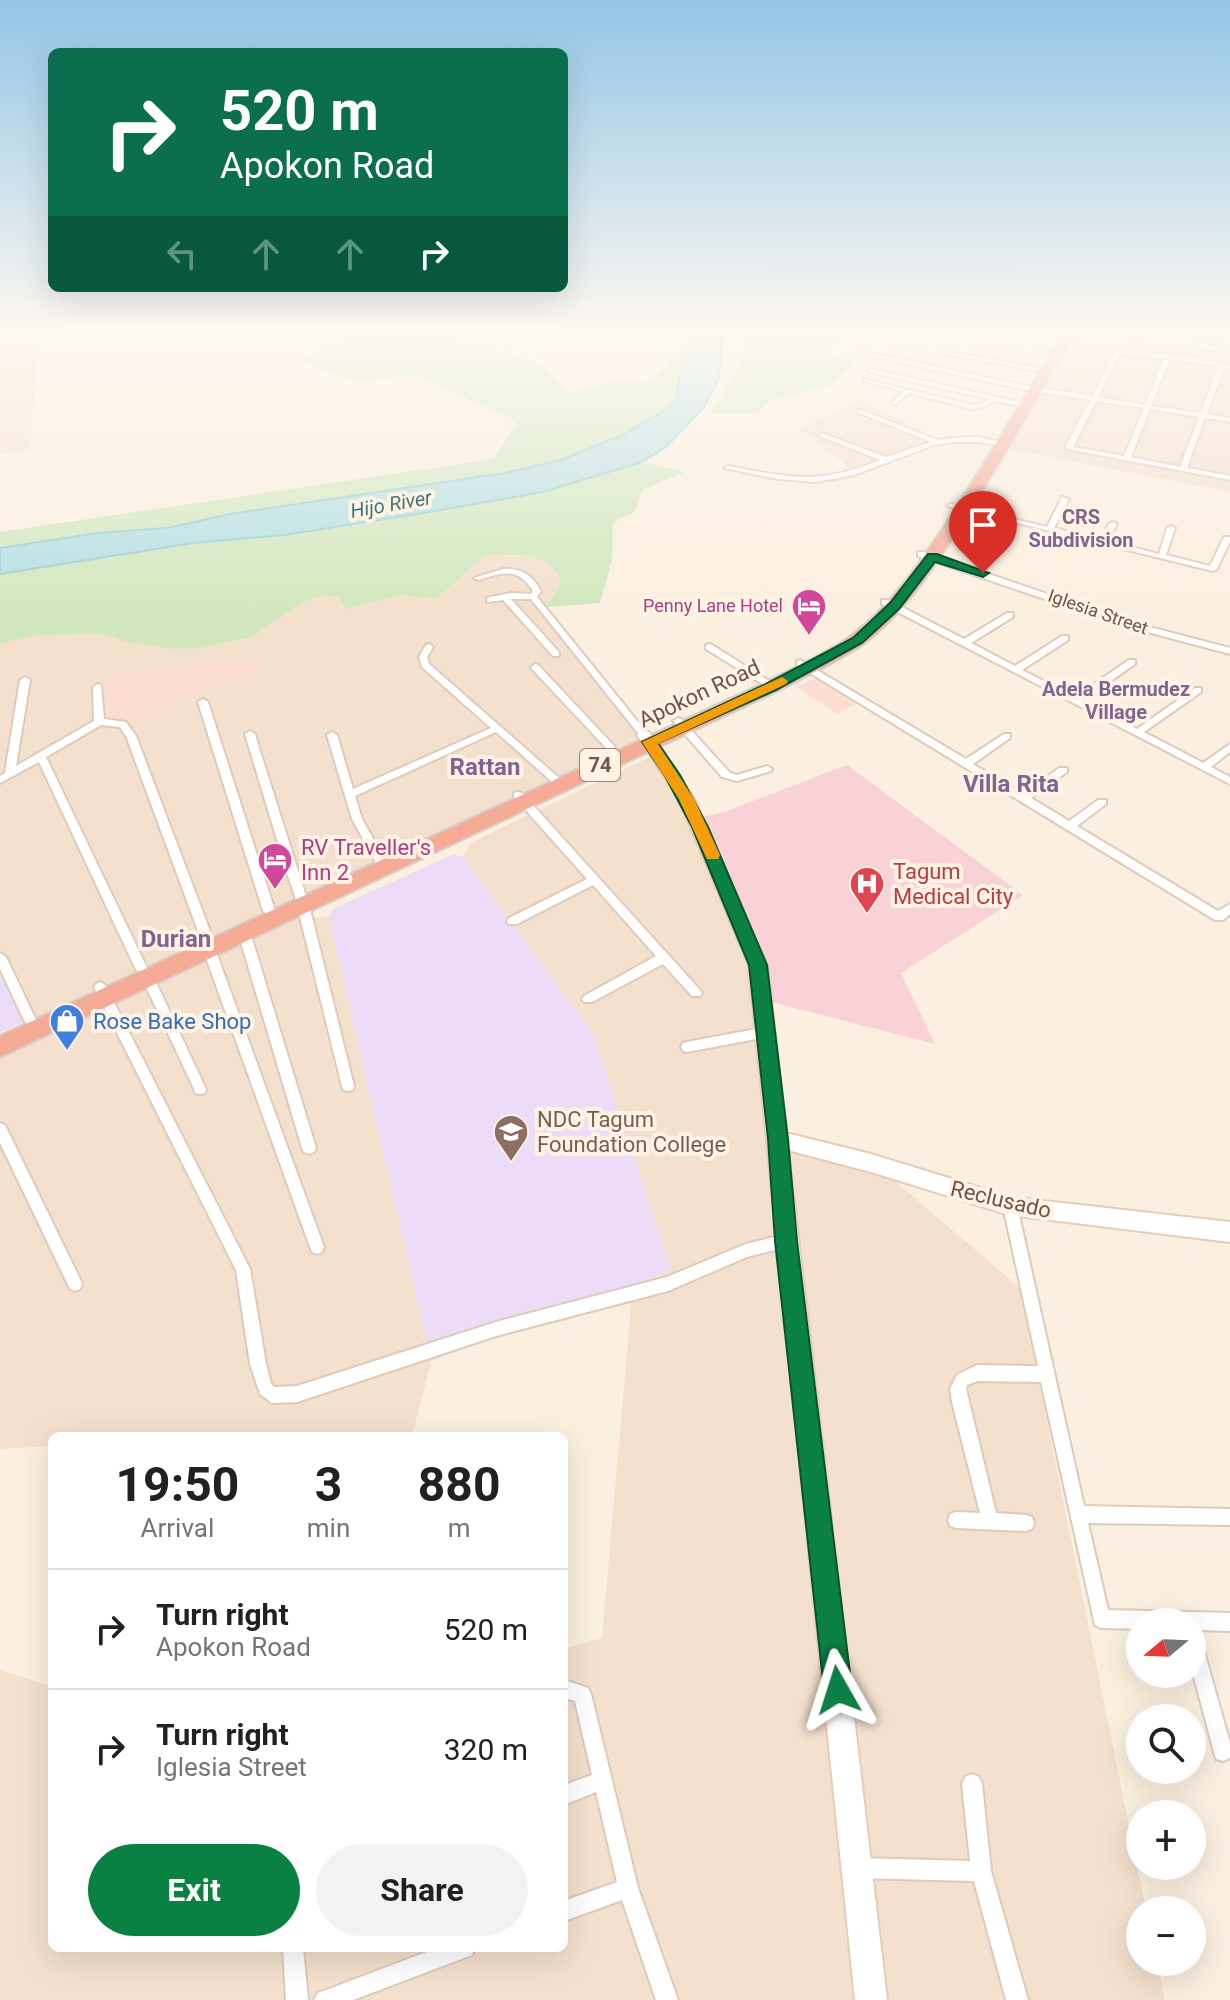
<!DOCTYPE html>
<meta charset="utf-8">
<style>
:root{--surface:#fff;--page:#f2f2f2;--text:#202124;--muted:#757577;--line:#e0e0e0;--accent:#0b8043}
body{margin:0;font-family:Roboto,sans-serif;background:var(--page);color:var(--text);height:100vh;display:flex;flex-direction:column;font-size:30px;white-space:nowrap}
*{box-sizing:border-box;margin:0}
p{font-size:26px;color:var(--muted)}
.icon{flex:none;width:44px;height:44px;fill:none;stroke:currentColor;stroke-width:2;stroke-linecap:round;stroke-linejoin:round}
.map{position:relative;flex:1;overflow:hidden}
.drawer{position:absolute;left:48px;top:1432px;width:520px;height:520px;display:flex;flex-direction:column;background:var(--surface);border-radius:12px;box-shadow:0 8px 32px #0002}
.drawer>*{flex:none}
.guide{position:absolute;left:48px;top:48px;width:520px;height:244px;border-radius:12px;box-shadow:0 8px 32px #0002;background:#0b6e4f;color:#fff;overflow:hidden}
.needle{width:52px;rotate:251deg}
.tools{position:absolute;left:1126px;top:1608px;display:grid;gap:16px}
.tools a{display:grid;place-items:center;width:80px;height:80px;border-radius:50%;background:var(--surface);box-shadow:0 8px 32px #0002;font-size:40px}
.pin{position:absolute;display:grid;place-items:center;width:68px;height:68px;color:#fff;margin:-82px -34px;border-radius:50% 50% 50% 0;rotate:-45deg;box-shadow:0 0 8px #0007}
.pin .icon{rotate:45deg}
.me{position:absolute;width:88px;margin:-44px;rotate:354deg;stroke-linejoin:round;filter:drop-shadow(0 0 6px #0008)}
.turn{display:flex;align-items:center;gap:28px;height:168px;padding:0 40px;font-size:36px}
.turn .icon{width:104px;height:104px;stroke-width:2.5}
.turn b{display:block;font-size:56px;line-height:68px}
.lanes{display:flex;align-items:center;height:76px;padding:0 40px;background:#0003;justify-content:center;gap:40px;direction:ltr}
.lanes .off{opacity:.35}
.eta{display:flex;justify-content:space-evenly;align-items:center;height:136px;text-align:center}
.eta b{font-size:48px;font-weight:700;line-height:56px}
.action{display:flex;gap:16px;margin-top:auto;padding:16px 40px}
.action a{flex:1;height:92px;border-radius:48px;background:var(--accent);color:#fff;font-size:32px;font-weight:700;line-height:92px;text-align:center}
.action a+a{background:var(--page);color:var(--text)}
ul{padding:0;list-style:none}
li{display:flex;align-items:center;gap:24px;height:120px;padding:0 40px;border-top:2px solid var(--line)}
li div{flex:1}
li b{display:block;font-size:30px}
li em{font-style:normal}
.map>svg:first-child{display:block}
.residential{fill:#f3e0cd}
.commercial{fill:#fcddd2}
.education{fill:#ecdcf7}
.medical{fill:#f9d2d8}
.green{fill:#d1e8be}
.water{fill:#b4dfe4;stroke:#9bcfd5;stroke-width:2}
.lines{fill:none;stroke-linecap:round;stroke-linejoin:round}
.street-casing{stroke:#dfcbbb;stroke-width:4}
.secondary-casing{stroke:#e6cdbb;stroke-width:4}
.highway-casing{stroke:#d7cfcb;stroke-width:4}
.street{fill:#fff;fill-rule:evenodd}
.secondary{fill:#fff;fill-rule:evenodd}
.highway{fill:#f5ab96;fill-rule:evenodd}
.route{fill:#0b8043;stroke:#07532c;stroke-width:2}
.slow{fill:#f59e0b}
.labels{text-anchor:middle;stroke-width:8;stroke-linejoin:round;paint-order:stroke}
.far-hotel-label{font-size:18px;fill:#b23c85;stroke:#fff3e4;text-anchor:end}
.far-street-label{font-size:18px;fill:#715447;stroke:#fff3e4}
.far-water-label{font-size:20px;font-style:italic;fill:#3f767d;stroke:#fff3e4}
.far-neighbourhood-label{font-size:20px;font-weight:bold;fill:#816394;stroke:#fff3e4}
.shield{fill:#fff3e4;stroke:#9c8476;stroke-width:2}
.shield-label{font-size:20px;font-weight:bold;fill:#715447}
.street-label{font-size:22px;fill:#715447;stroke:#fff3e4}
.hotel-label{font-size:22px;fill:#b23c85;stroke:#fff3e4;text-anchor:start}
.health-label{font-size:22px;fill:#be3a42;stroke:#fff3e4;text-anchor:start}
.shop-label{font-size:22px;fill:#366cbe;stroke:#fff3e4;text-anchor:start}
.education-label{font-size:22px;fill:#785e54;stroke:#fff3e4;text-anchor:start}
.neighbourhood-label{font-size:24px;font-weight:bold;fill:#816394;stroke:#fff3e4}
</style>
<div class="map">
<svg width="1230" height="2000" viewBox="0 0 1230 2000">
<rect width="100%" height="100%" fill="#fbefdf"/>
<path class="residential" d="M0,332h39l-9,118 -30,4z
M1075,332h155v160l-221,-43z
M860,400l76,38 -86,30 -50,-39z
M486,555l55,2 15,10 5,12 -15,28 99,140 -354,174 38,-5 102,445 -19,75h-360v10l-52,3v-390l36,-18 -12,-19 -24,-58v-320l38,-9 66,-1 19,7 48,8 53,-5 26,-6 51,-35 23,-8 14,2 8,11 56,-13 34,4z
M654,755l49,82 52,140 17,172 104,16 144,123 126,622h-6v52h17l8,38h-1165v-330l52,17v261h512v-299l38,-11 31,-353 38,-15 -79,-238 -129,-175 9,-15z"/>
<path class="commercial" d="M260,658l1,12 -100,35 -3,11 -29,7 -25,-5 -3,-31 11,-14z
M816,678l41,25 -19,11 -42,-27z"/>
<path class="education" d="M454,854l9,3 129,175 79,238 -240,91 -102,-445 4,-7z
M0,964l24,58 -24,10z"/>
<path class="medical" d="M847,765l176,130 -122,78 34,71 -164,-42 -7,-37 -63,-148 23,-5z"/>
<path class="green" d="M363,332h64l114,31 28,30 37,-10 45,-2 38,-41 -3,-8h12l-15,26 -8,42 -7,8 -46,27 -61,25 -56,13 -275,41 -63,14 -69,5 -98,15v-16l494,-73 23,-39 -104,-45 -56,7 -61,-21z
M744,332h102l-1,6 -17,11 6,7 20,8 -25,22 -60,15 -12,12 -47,1 34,-53z
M642,462l43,10 -43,18 -7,22 -17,7 -5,6 -1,34 -12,44 -54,4 15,-27c-13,-30 -46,-24 -75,-25l-50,44 -34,-4 -57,14 -7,-12 -14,-2 -23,8 -51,35 -52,10 -27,1 -48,-8 -19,-7 -66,1 -38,9v-70l193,-31 69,-5 96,-13 185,-33z"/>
<path class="water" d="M698,332h28l-5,13 -2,33 -15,29 -38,40 -24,15 -99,30 -120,21 -138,22 -92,8 -193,31v-26l98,-15 69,-5 63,-14 275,-41 56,-13 61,-25 46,-27 7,-8 8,-42z"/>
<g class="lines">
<defs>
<path id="street" d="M874,332h6l1,6 8,2 153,29 -3,2 -151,-27 -12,-4z
M921,332h13l116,22 -3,2z
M1134,332l96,17v4l-94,-18z
M1202,332l28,3v4l-25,-5z
M857,350l170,36 65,10 23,-44 3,-2 74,7 38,8v4l-6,-1 -17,46 23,4v4l-25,-4 -18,50 43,8v4l-163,-31 -2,-1 25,-48 -63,-10 -172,-37zM1120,354l44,4 -19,47 -47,-8zM1170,359l48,7 -17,47 -50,-7zM1096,401l48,7 -20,48 -51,-9zM1150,409l49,8 -19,50 -49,-10z
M871,369l157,35 3,2 -3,2 -32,-7 -12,6 -12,2 -63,-16 -14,12 -3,-2 11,-12 -39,-10v-2l108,26 8,-1 9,-5 -120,-27 -1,-1z
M857,410h4l77,30 16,-2 24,-1 31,7 -3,2 -28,-4h-24l-20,3 -80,30 -38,7 -38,-3 -54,-11 4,-2c63,12 91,19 152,-6l-60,-24 -1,-1 3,-2 64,24 45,-15 -74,-30z
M1062,497l7,2 -15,29 47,12 8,-16 4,-2 4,2 -9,17 51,13 8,-26 4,-2 4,2 -9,27 44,11 14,-29h6v4l-13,28 -4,2 -266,-65 4,-2 96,23z
M918,552h6l203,69 103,27v6l-109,-29 -203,-69z
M503,569c19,-1 29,6 38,22l-4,6 110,136v4h-6l-110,-138h-20l48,53v4h-6l-50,-56 -16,2v-4l3,-1 22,-4 19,1 2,-3c-15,-25 -32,-18 -55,-11l-4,-2z
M882,600h6l76,39 43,-26h6v4l-42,26 44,23 47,-30h6v4l-46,30 53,27 54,-37h6v4l-53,37 55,28 58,-41h6v4l-57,40 59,31 27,-19v8l-19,15 19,10v7l-348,-180z
M429,644l4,3 -6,10 2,7 137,120 -5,3 -4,-1 -61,-54 -141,64 7,23 27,48 -5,4 -4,-1 -28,-51 -25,-84 5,-3 5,3 16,54 138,-61 -69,-61 -3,-10 7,-12z
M709,644l3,1 57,36 -5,3 -3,-1 -55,-34v-4z
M800,660l166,99 38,-25h6v4l-37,26 50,30 36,-26h8v4l-36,26 38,23 29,-21h8v4l-29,22 141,85 12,-7v10l-7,6h-8l-418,-255v-4z
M535,664l3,1 77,82v4h-6l-77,-82 -1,-2z
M25,677l5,3 -14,86 78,-45 -1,-34 5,-3 3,1 3,34 22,3 10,14 77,203 -2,3h-8l-2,-3 -75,-203 -6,-9 -19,-2 -55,32 101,211 -2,3h-8l-2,-3 -96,-206 -39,21v-7l5,-3 15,-93z
M203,699l5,3 67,209 -2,3 -4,1 -6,-4 -65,-209z
M678,718l3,1 49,54 7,2 30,-9 5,3 -1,2 -34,10 -15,-4 -47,-54 -2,-2z
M250,731l5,3 6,20 45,142 -2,3h-8l-8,-23 -43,-142z
M518,792l4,1 178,197 2,3 -2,3h-8l-29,-32 -71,38h-8l-2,-3 2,-3 72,-40 -63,-71 -76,39h-8l-2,-3 2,-3 78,-39 -73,-82v-4z
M303,901l6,4 45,181 -1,4 -5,1 -5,-1 -1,-4 -45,-181z
M244,928l6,4 66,216 -2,4 -5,2 -5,-2 -2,-4 -64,-216z
M209,945l6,4 109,298 -2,5 -5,2 -5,-2 -2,-5 -107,-298z
M0,953l6,4 30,63 -2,3h-8l-2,-3 -24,-51z
M147,972l6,4 53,113 -1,4 -5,1 -5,-1 -1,-4 -53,-113z
M100,982l4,2 2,3 144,282 16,95 5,20 4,3 22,-1 199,-64 171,-45 79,-33 40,-10 5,2 2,5 -2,5 -44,11 -79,34 -172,45 -199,66 -25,1 -12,-9 -10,-30 -14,-94 -142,-283 2,-3z
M767,1027l4,2 2,3 -2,3 -4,2 -80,15 -4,-1 -2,-4 2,-4 4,-1z
M0,1123l5,2 75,154 2,5 -2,5 -5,2 -5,-2 -70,-146z
M1010,1200l5,2 2,4 67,300 146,3v16l-142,-2 20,87 122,3v18l-32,-1 32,113v15l-7,3 -7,-2 -2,-7 -22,-82v-48h-52v7l-39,-1 -6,-3 -54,-243 -63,-1 -11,4 -1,4 30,124 30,2 6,2 2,6 -2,6 -6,2 -70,-3 -6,-2 -2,-6 2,-6 6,-2 24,1 -28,-111 -2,-13 7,-14 20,-10 61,1 -35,-160 2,-4z
M564,1680l24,8 3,6 47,194 40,112h-22l-34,-100 -58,21v-20l53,-19 -21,-90 -32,13v-20l28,-10 -17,-74 -11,-3z
M972,1774l7,3 3,7 9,87 37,129h-22l-32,-119 -117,-3 -7,-3 -3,-7 3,-7 7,-3 113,3 -8,-77 3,-7z
M283,1948h20l5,52h-22z
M437,1948h38l-3,7 -119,45h-39l4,-7z"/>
<path id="secondary" d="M644,731l5,1 45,67 73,166 19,168 85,21 139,43 220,25v20l-220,-27 -139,-43 -83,-22 99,850h-32l-106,-1035 -70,-166 -42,-64z"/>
<path id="highway" d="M1065,332h12c-40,64 -76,130 -117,194 -27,42 -56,88 -97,118 -25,18 -58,32 -86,47l-777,366v-21l765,-353c28,-15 60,-28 86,-47 39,-28 68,-72 94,-111 42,-64 79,-129 120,-193z"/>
</defs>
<use href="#street" class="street-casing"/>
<use href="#secondary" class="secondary-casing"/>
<use href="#highway" class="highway-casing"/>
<use href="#street" class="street"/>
<use href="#secondary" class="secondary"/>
<use href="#highway" class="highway"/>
</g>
<linearGradient id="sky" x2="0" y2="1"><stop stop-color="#93c5e6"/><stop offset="0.54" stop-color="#fdf8f1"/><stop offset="1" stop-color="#fdf8f1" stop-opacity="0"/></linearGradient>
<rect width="1230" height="612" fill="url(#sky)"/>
<path class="route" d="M928,554h9l52,19 -6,4 -48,-15 -36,47 -37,34 -86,47 -118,53 22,32 28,52 59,138 21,174 9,102 55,449 -4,10 -10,4 -10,-4 -4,-10 -49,-449 -7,-102 -19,-174 -57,-138 -27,-51 -23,-34 124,-58 87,-46 37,-35z"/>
<path class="slow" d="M782,677l6,4 -2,3 -128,60 36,55 26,56 -2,4h-11l-28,-60 -37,-57z"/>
<defs>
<symbol id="hotel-pin" viewBox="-11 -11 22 30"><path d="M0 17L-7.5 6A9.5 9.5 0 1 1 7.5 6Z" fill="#d1479c" stroke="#fff3e4"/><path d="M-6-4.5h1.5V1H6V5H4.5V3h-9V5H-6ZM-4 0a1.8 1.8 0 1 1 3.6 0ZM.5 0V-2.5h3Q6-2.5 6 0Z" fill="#fff"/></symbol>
<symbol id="hospital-pin" viewBox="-11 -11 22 30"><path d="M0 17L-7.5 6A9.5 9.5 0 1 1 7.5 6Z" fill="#e0444e" stroke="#fff3e4"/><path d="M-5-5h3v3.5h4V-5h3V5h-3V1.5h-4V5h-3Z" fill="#fff"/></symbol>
<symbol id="shop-pin" viewBox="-11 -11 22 30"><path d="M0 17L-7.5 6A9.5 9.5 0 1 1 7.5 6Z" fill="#3f7fe0" stroke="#fff3e4"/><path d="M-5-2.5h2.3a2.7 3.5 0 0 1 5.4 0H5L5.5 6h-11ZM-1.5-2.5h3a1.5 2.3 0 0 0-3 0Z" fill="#fff"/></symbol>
<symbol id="university-pin" viewBox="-11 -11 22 30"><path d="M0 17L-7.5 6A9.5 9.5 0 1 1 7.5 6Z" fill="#8d6e63" stroke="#fff3e4"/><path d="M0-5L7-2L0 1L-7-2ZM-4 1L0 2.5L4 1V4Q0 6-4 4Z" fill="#fff"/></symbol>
</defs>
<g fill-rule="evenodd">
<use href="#hotel-pin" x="789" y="586" width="40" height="54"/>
<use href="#hotel-pin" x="255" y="840" width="40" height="54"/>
<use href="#hospital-pin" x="847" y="864" width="40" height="54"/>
<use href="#shop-pin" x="47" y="1001" width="40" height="54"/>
<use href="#university-pin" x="491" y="1112" width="40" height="54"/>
</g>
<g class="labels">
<g class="far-hotel-label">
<text x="783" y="612">Penny Lane Hotel</text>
</g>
<g class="far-street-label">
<text transform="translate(1098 612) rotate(19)" y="6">Iglesia Street</text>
</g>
<g class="far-water-label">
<text transform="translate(391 504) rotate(-10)" y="7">Hijo River</text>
</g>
<g class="far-neighbourhood-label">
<text x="1081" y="524">CRS<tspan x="1081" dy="23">Subdivision</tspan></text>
<text x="1116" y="696">Adela Bermudez<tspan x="1116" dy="23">Village</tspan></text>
</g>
<rect class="shield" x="580" y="749" width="40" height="32" rx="6"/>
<g class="shield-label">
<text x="600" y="772">74</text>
</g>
<g class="street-label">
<text transform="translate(699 693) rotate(-25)" y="8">Apokon Road</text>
<text transform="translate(1001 1199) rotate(13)" y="8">Reclusado</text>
</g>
<g class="hotel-label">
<text x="301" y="855">RV Traveller's<tspan x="301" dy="25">Inn 2</tspan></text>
</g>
<g class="health-label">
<text x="893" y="879">Tagum<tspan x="893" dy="25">Medical City</tspan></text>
</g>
<g class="shop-label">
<text x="93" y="1029">Rose Bake Shop</text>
</g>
<g class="education-label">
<text x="537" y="1127">NDC Tagum<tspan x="537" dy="25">Foundation College</tspan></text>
</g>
<g class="neighbourhood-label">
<text x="485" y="775">Rattan</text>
<text x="1011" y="792">Villa Rita</text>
<text x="176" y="947">Durian</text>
</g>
</g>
</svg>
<div class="tools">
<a><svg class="needle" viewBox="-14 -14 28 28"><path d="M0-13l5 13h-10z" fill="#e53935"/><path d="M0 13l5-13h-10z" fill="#757577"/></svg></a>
<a><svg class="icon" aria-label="search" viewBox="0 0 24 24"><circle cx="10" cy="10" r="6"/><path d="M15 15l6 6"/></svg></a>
<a>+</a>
<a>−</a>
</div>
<div class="pin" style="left:983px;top:573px;background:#d93025"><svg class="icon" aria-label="arrive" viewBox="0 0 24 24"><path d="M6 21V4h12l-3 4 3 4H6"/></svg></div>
<svg class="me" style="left:838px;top:1690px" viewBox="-20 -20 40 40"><path d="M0-17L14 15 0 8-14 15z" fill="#0b8043" stroke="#fff" stroke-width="4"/></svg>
<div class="guide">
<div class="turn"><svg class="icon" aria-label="right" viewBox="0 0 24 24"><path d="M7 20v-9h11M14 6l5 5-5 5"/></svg><div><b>520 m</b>Apokon Road</div></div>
<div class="lanes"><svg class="icon off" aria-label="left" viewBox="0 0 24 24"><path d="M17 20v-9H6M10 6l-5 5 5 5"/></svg><svg class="icon off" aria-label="ahead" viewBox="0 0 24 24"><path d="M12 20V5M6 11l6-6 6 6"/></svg><svg class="icon off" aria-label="ahead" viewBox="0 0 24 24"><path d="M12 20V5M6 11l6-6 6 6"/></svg><svg class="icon" aria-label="right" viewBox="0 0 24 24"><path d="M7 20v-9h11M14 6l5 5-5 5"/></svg></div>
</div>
<section class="drawer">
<div class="eta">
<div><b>19:50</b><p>Arrival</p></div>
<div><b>3</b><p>min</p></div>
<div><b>880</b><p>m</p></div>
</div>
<ul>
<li><svg class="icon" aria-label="right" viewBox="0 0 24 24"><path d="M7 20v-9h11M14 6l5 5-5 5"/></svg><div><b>Turn right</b><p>Apokon Road</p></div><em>520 m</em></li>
<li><svg class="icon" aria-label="right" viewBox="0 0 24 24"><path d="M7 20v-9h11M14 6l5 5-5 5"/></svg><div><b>Turn right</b><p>Iglesia Street</p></div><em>320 m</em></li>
</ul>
<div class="action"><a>Exit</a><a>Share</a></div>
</section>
</div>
